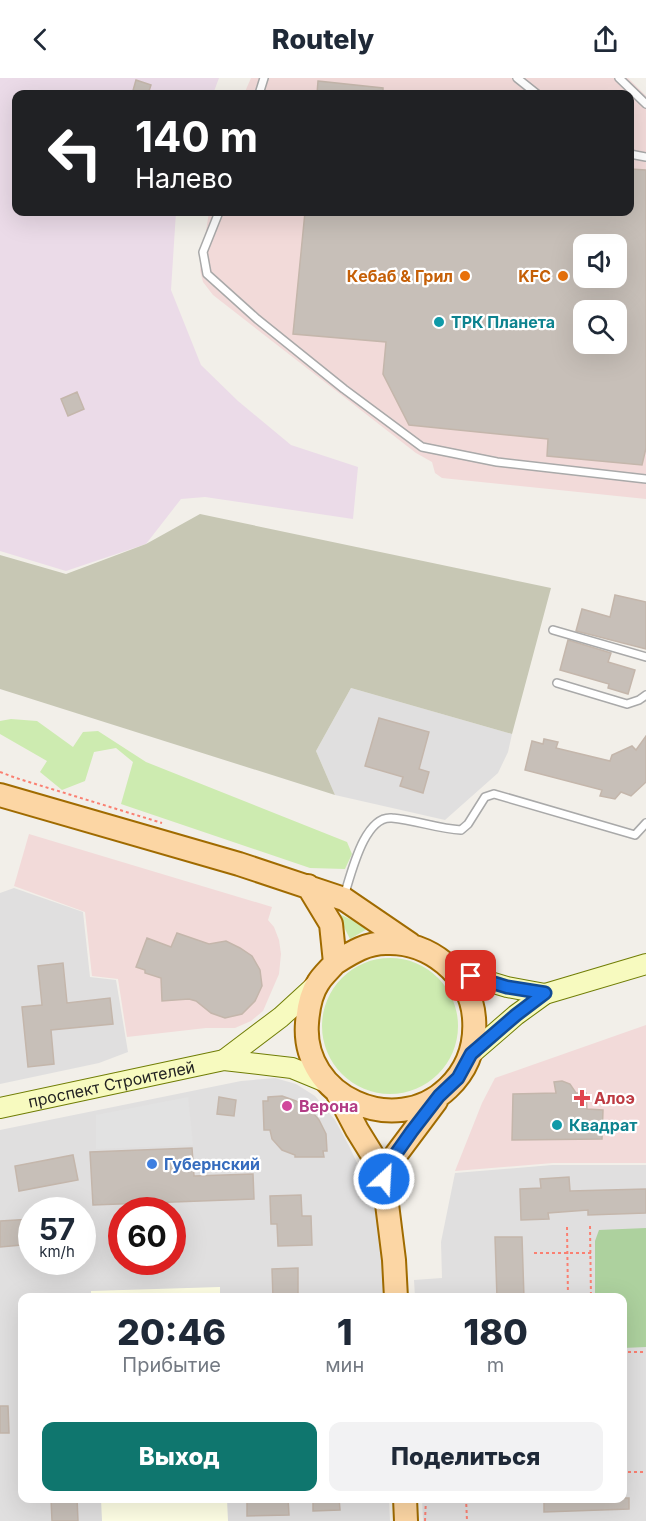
<!DOCTYPE html>
<html lang="ru">
<meta charset="utf-8">
<style>
:root{--surface:#fff;--page:#f2f2f3;--text:#1f2937;--muted:#747a83;--accent:#0f766e}
body{margin:0;font-family:Inter,sans-serif;background:var(--page);color:var(--text);height:100vh;display:flex;flex-direction:column;font-size:22px;white-space:nowrap}
*{box-sizing:border-box;margin:0}
p{font-size:20px;color:var(--muted)}
.icon{flex:none;width:33px;height:33px;fill:none;stroke:currentColor;stroke-width:2;stroke-linecap:round;stroke-linejoin:round}
.map{position:relative;flex:1;overflow:hidden}
.side{position:absolute;left:18px;top:1215px;width:609px;height:210px;display:flex;flex-direction:column;background:var(--surface);border-radius:12px;box-shadow:0 6px 24px #0002}
.side>*{flex:none}
.top-card{position:absolute;left:12px;top:12px;width:622px;height:126px;border-radius:12px;box-shadow:0 6px 24px #0002;background:#202124;color:#fff;overflow:hidden}
.buttons{position:absolute;left:573px;top:156px;display:grid;gap:12px}
.buttons a{display:grid;place-items:center;width:54px;height:54px;border-radius:12px;background:var(--surface);box-shadow:0 6px 24px #0002;font-size:30px}
.speed{position:absolute;left:18px;top:1119px;display:flex;gap:12px;font-size:30px;font-weight:700;text-align:center}
.speed>*{display:grid;place-content:center;width:78px;height:78px;border-radius:50%;background:var(--surface);box-shadow:0 6px 24px #0002;line-height:1}
.speed small{font-size:15px;font-weight:400}
.speed .limit{border:9px solid #d22;background:#fff;color:#111}
.pin{position:absolute;display:grid;place-items:center;width:51px;height:51px;color:#fff;margin:-26px;border-radius:12px;box-shadow:0 3px 9px #0006}
.me{position:absolute;width:66px;margin:-33px;rotate:25deg;stroke-linejoin:round;filter:drop-shadow(0 0 4px #0008)}
.turn{display:flex;align-items:center;gap:21px;height:126px;padding:0 24px;font-size:27px}
.turn .icon{width:78px;height:78px;stroke-width:2.5}
.turn b{display:block;font-size:42px;line-height:51px}
.eta{display:flex;justify-content:space-evenly;align-items:center;height:102px;text-align:center}
.eta b{font-size:36px;font-weight:800;line-height:42px}
.cta{display:flex;gap:12px;margin-top:auto;padding:12px 24px}
.cta a{flex:1;height:69px;border-radius:12px;background:var(--accent);color:#fff;font-size:24px;font-weight:800;line-height:69px;text-align:center}
.cta a+a{background:var(--page);color:var(--text)}
header{display:flex;justify-content:space-between;align-items:center;height:78px;padding:0 24px;background:var(--surface);font-size:27px;font-weight:800}
.map>svg:first-child{display:block}
.residential{fill:#e0dfdf;fill-rule:evenodd}
.commercial{fill:#f2dad9;fill-rule:evenodd}
.industrial{fill:#ebdbe8}
.education{fill:#ffffe5}
.construction{fill:#c7c7b4}
.grass{fill:#cdebb0}
.forest{fill:#add19e}
.parking{fill:#e2e2e2}
.building{fill:#c7bfb8;stroke:#c4b6ab;stroke-width:1.5;fill-rule:evenodd}
.lines{fill:none;stroke-linecap:round;stroke-linejoin:round}
.service-casing{stroke:#a9a9a9;stroke-width:10}
.secondary-casing{stroke:#707d05;stroke-width:22}
.primary-casing{stroke:#a06b00;stroke-width:26}
.path{stroke:#fa8072;stroke-width:2;stroke-dasharray:3 3;stroke-linecap:butt}
.service{stroke:#fff;stroke-width:7}
.secondary{stroke:#f7fabf;stroke-width:20}
.primary{stroke:#fcd6a4;stroke-width:22}
.route-casing{stroke:#114b97;stroke-width:15}
.route{stroke:#1a73e8;stroke-width:10}
.food-dot{fill:#e8710a;stroke:#fff;stroke-width:2}
.culture-dot{fill:#0f9aa8;stroke:#fff;stroke-width:2}
.health-dot{fill:#e0444e;stroke:#fff;stroke-width:2}
.hotel-dot{fill:#d1479c;stroke:#fff;stroke-width:2}
.shop-dot{fill:#3f7fe0;stroke:#fff;stroke-width:2}
.labels{text-anchor:middle;stroke-width:4.5;stroke-linejoin:round;paint-order:stroke}
.food-label{font-size:16px;font-weight:bold;fill:#c56008;stroke:#fff;text-anchor:end}
.culture-label{font-size:16px;font-weight:bold;fill:#0d838f;stroke:#fff;text-anchor:start}
.street-label{font-size:16px;fill:#222;stroke:#fff}
.health-label{font-size:16px;font-weight:bold;fill:#be3a42;stroke:#fff;text-anchor:start}
.hotel-label{font-size:16px;font-weight:bold;fill:#b23c85;stroke:#fff;text-anchor:start}
.shop-label{font-size:16px;font-weight:bold;fill:#366cbe;stroke:#fff;text-anchor:start}
</style>
<header><svg class="icon" aria-label="back" viewBox="0 0 24 24"><path d="M15 5l-7 7 7 7"/></svg>Routely<svg class="icon" aria-label="share" viewBox="0 0 24 24"><path d="M12 15V3M7 8l5-5 5 5M5 13v7h14v-7"/></svg></header>
<div class="map">
<svg width="646" height="1443" viewBox="0 0 646 1443">
<rect width="100%" height="100%" fill="#f2efe9"/>
<path class="residential" d="M351,610l161,46 -4,18 -10,21 -53,47 -110,-25 -19,-44z
M14,810l69,24 7,65 26,3 12,72 -29,11 -99,21v-191z
M275,1000l21,6 19,12 20,24 14,26 29,61 4,31 2,59 -362,1v200l367,1 1,22h-390v-391l241,-49zM32,1132h50v52h-50zM122,1132h50v52h-50z
M552,1087h94v356h-223l-1,-22 200,-1v-200l-207,-1 -1,-17 28,-2 -1,-36 14,-69z"/>
<path class="commercial" d="M251,0h377l18,18v403l-204,-21 -7,-5 -3,-11 -16,-9 -203,-158 -10,-13 -3,-12 9,-58h421v-118h-386zM584,166h32v34h-32zM584,232h32v34h-32z
M29,756l243,73 -4,13 6,7 5,13 2,14 -2,20 -16,37 -12,10 -16,7h-29l-79,9 -9,-58 -26,-3 -7,-64 -71,-26z
M646,947v138h-93l-98,8 27,-68 13,-25z"/>
<path class="industrial" d="M0,0h219l-6,16h-197v118h160l-5,78 30,75 37,36 53,44 67,22 -5,52 -148,-22 -24,2 -35,45 -80,27 -66,-20z"/>
<path class="education" d="M220,1209v10h-129v-6z
M101,1421h126l1,22h-126z"/>
<path class="construction" d="M200,436l351,74 -39,146 -161,-46 -35,63 19,44 -335,-106v-134l66,19 80,-30z"/>
<path class="grass" d="M11,641l26,2 36,26 10,-15 15,-1 48,31 201,80 5,12 -7,15 -35,-1 -189,-64 12,-42 -17,-14 -22,4 -9,29 -23,9 -22,-18 7,-11 -47,-27v-13z
M337,835l32,15 -19,11z
M322 948a68 68 0 1 1 136 0a68 68 0 1 1-136 0Z"/>
<path class="forest" d="M646,1150v119l-23,1 -1,-50 -27,-1v-56l4,-11z"/>
<path class="parking" d="M188,1019l5,48 -97,4v-34z"/>
<path class="building" d="M136,2l15,5 -3,9h-16z
M318,3l65,7v6h-66z
M630,91l16,1v278l-4,17 -95,-9 1,-17 -139,-14 -26,-51 3,-32 -93,-8 12,-122h325zM584,166h32v34h-32zM584,232h32v34h-32z
M77,314l7,17 -16,7 -7,-17z
M615,517l31,7v47l-70,-18 6,-22 28,8z
M568,562l43,13 -3,9 27,8 -7,24 -20,-6 1,-4 -49,-14z
M379,640l50,14 -10,37 10,3 -6,21 -23,-7 3,-9 -38,-11z
M646,658v46l-15,14 -10,-4 -6,7 -15,-3 2,-6 -77,-20 7,-29 11,3 1,-5 14,3 -2,6 54,13 2,-6 20,-9 4,4z
M177,855l32,11 17,-3 14,7 12,8 8,14 2,16 -7,15 -13,13 -17,4 -14,-5 -15,-12 -7,-2 -27,2 -1,-23 -16,-5v-3l-9,-3 11,-29 24,9z
M63,885l4,40 43,-5 3,26 -62,6 3,34 -26,3 -6,-60 20,-2 -4,-39z
M562,1003l8,3 6,9h10l1,16 16,1 -1,29 -90,1 1,-46 43,-1 -2,-11z
M282,1018l14,5 13,7 10,12 7,14 1,17h-4l1,6h-29v-2l-13,-5 -10,-11 -2,-9h-6l-1,-29h5v-4z
M219,1019l17,3 -2,16 -17,-2z
M192,1070l2,28 59,-2 1,25 -161,6 -3,-53z
M73,1077l5,25 -59,11 -4,-25z
M569,1099l1,14 76,-2v24l-58,2v-5l-40,3 1,6 -28,1 -1,-31 21,-1 -1,-9z
M301,1117l1,21h9l1,29 -34,1 -1,-22h-6l-1,-28z
M32,1141v25l-32,3v-26z
M495,1159h27l2,61h-27z
M298,1190v30h-25l-1,-29z
M0,1328h8l1,27h-9z
M51,1420h26l1,23h-26z
M247,1420h41l1,17 -42,1z
M313,1420h26l1,12 -27,1z
M544,1420h85v11l-85,3z"/>
<g class="lines">
<defs>
<path id="service" d="M517,0l20,16
M619,0l27,26
M259,16l5,-16
M630,76l16,3
M219,134l-16,40 4,22 50,45 87,70 78,58 75,15 149,17
M553,552l93,27
M557,605l70,21 12,-4 7,-5
M344,818c7,-21 20,-81 48,-78 24,2 46,11 69,12l7,-6 17,-27 9,-3 141,41 11,-12"/>
<g id="secondary">
<path d="M454,893l53,16 38,7"/>
<path d="M471,976l45,-39 29,-21 101,-30"/>
<path d="M224,982l57,-43 36,-33"/>
<path id="s1" d="M0,1030l224,-48 68,8 34,14"/>
</g>
<path id="primary" d="M0,717l239,69 105,35 66,45
M308,808l23,38 4,39c-5,6 -13,13 -17,20 -8,12 -10,26 -11,40 -6,74 88,116 141,65 20,-19 28,-43 26,-70 -3,-44 -46,-77 -88,-75 -20,0 -35,10 -51,20
M338,1016l19,36 26,42 11,88 2,38
M383,1094l53,-71
M405,1420l1,23"/>
</defs>
<use href="#service" class="service-casing"/>
<use href="#secondary" class="secondary-casing"/>
<use href="#primary" class="primary-casing"/>
<path class="path" d="M0,694l16,6 146,45
M590,1148l1,72
M567,1149l1,71
M534,1175h57
M622,1274h24
M622,1394h24
M466,1420l1,23
M425,1443l1,-23"/>
<use href="#service" class="service"/>
<use href="#secondary" class="secondary"/>
<use href="#primary" class="primary"/>
</g>
<g class="lines">
<defs>
<path id="route" d="M384,1101l-1,-7 29,-41 27,-35 19,-18 13,-24 45,-39 29,-22 -38,-6 -36,-11"/>
</defs>
<use href="#route" class="route-casing"/>
<use href="#route" class="route"/>
</g>
<g class="food-dot">
<circle cx="465" cy="198" r="6"/>
<circle cx="563" cy="198" r="6"/>
</g>
<g class="culture-dot">
<circle cx="439" cy="244" r="6"/>
<circle cx="557" cy="1047" r="6"/>
</g>
<path class="health-dot" d="M579 1011h6v6h6v6h-6v6h-6v-6h-6v-6h6z"/>
<circle class="hotel-dot" cx="287" cy="1028" r="6"/>
<circle class="shop-dot" cx="152" cy="1086" r="6"/>
<g class="labels">
<g class="food-label">
<text x="453" y="204">Кeбаб &amp; Грил</text>
<text x="551" y="204">KFC</text>
</g>
<g class="culture-label">
<text x="451" y="250">ТРК Планета</text>
<text x="569" y="1053">Квадрат</text>
</g>
<g class="street-label">
<text dy="6" stroke="none"><textPath href="#s1" startOffset="114">проспект Строителей</textPath></text>
</g>
<g class="health-label">
<text x="594" y="1026">Алоэ</text>
</g>
<g class="hotel-label">
<text x="299" y="1034">Верона</text>
</g>
<g class="shop-label">
<text x="164" y="1092">Губернский</text>
</g>
</g>
</svg>
<div class="buttons">
<a><svg class="icon" aria-label="sound" viewBox="0 0 24 24"><path d="M4 9h4l5-4v14l-5-4H4zM17 9q2 3 0 6"/></svg></a>
<a><svg class="icon" aria-label="search" viewBox="0 0 24 24"><circle cx="10" cy="10" r="6"/><path d="M15 15l6 6"/></svg></a>
</div>
<div class="speed"><div>57<small>km/h</small></div><div class="limit">60</div></div>
<div class="pin" style="left:471px;top:898px;background:#d93025"><svg class="icon" aria-label="arrive" viewBox="0 0 24 24"><path d="M6 21V4h12l-3 4 3 4H6"/></svg></div>
<svg class="me" style="left:384px;top:1101px" viewBox="-20 -20 40 40"><circle r="17" fill="#1a73e8" stroke="#fff" stroke-width="3"/><path d="M0-11L8 9 0 5-8 9z" fill="#fff"/></svg>
<div class="top-card">
<div class="turn"><svg class="icon" aria-label="left" viewBox="0 0 24 24"><path d="M17 20v-9H6M10 6l-5 5 5 5"/></svg><div><b>140 m</b>Налево</div></div>
</div>
<section class="side">
<div class="eta">
<div><b>20:46</b><p>Прибытие</p></div>
<div><b>1</b><p>мин</p></div>
<div><b>180</b><p>m</p></div>
</div>
<div class="cta"><a>Выход</a><a>Поделиться</a></div>
</section>
</div>
